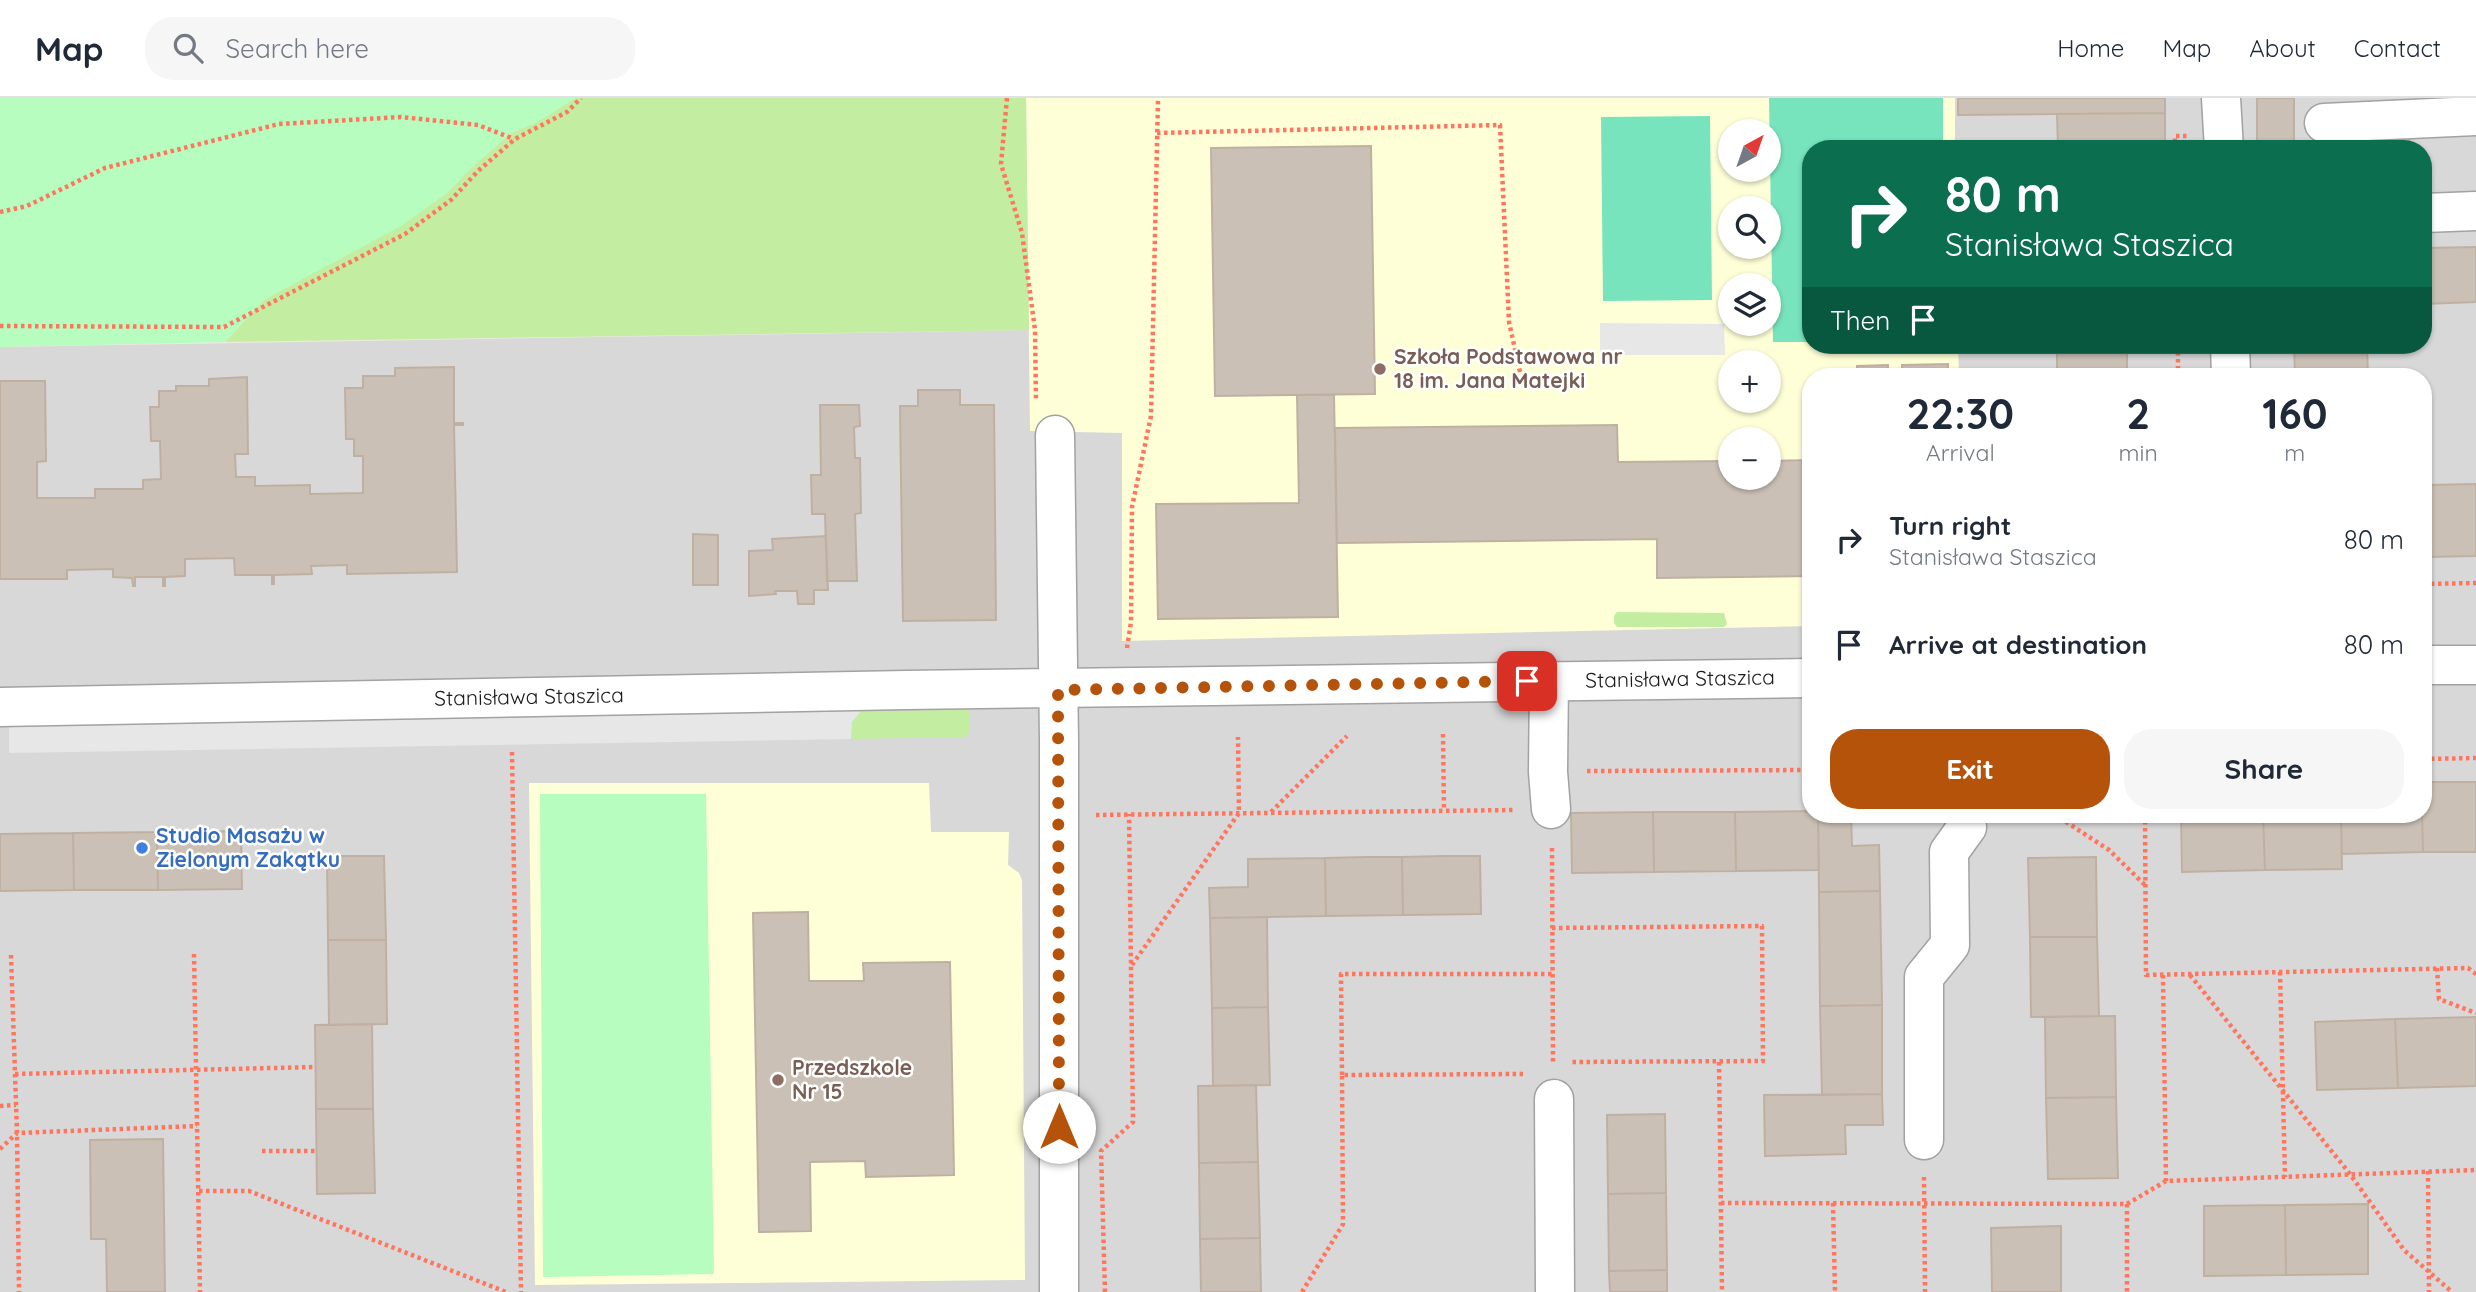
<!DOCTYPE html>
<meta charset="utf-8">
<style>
:root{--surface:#fff;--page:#f6f6f7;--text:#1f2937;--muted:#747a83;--line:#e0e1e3;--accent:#b45309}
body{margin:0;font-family:Quicksand,sans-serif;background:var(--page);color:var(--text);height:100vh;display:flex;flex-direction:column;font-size:26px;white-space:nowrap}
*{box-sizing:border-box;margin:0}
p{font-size:23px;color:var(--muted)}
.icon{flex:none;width:38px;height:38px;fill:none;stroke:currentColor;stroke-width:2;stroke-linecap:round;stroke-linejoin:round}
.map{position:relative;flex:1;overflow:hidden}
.sheet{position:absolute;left:1802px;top:270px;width:630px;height:455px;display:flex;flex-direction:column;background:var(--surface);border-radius:28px;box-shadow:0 2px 5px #0004}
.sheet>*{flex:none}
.banner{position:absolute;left:1802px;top:42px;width:630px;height:214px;border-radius:28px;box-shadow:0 2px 5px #0004;background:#0b6e4f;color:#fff;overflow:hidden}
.needle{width:46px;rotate:40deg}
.fabs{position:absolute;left:1718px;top:21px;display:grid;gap:14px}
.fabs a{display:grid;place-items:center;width:63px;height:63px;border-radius:50%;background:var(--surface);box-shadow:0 2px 5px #0004;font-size:35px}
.pin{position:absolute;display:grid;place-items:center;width:60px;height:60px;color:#fff;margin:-30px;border-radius:14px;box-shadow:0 4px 10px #0006}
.me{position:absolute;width:77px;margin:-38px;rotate:0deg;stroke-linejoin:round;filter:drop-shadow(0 0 5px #0008)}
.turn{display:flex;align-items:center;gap:24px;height:147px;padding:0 28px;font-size:32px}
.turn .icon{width:91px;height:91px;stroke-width:2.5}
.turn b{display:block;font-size:49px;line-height:60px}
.then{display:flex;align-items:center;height:66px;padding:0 28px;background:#0003;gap:14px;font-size:26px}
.eta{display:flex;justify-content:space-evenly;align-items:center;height:119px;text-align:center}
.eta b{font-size:42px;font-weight:700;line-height:49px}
.primary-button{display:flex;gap:14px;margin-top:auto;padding:14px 28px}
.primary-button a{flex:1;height:80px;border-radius:28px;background:var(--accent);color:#fff;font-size:28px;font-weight:700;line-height:80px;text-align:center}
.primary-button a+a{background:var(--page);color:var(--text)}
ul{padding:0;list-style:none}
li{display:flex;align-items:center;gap:21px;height:105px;padding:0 28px}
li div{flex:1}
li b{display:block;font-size:26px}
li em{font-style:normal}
header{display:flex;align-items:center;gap:42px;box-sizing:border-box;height:98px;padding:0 35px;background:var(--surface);border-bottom:2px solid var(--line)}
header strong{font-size:33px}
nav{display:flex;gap:38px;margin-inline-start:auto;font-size:24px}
.search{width:490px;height:63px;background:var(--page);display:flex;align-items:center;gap:18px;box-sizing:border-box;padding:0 24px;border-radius:28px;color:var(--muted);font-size:26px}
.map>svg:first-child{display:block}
.residential{fill:#d9d8d8;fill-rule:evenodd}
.education{fill:#feffd7;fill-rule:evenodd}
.grass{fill:#c3eda1}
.park{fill:#b7fdbf}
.pitch{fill:#77e4be}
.parking{fill:#e7e7e7}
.building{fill:#cac0b6;stroke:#c0b0a1;stroke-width:2}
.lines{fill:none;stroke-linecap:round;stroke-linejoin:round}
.minor-casing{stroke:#a2a2a2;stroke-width:41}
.path{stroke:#ff765f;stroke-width:4.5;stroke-dasharray:3.5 3.5;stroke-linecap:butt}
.minor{stroke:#fff;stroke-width:38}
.route{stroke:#b45309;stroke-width:12;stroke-dasharray:0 21.6}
.education-dot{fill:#8d6e63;stroke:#fff;stroke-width:2.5}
.shop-dot{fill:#3f7fe0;stroke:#fff;stroke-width:2.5}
.labels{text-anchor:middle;stroke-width:5;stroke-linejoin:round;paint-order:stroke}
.education-label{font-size:21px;font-weight:bold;fill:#785e54;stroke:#fff;text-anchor:start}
.street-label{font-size:21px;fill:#1b1b1b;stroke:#fff}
.shop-label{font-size:21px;font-weight:bold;fill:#366cbe;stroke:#fff;text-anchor:start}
</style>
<header>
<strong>Map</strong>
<div class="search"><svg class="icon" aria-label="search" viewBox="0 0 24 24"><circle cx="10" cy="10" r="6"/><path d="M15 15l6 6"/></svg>Search here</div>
<nav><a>Home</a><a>Map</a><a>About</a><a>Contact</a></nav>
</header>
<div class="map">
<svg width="2476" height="1194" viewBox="0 0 2476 1194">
<rect width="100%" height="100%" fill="#eeeae0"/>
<path class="residential" d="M1026,0h1450v1194h-2476v-945l1029,-17zM1731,33h38v39h-38zM1811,51h613v196h-613zM1731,110h38v39h-38zM1731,187h38v39h-38zM1731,264h38v39h-38zM1811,278h613v438h-613zM1731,341h38v39h-38z"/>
<path class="education" d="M1026,0h929v51h-144v196h147l1,31h-148v250l-689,15v-208l-92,-2zM1731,33h38v39h-38zM1731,110h38v39h-38zM1731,187h38v39h-38zM1731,264h38v39h-38zM1731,341h38v39h-38z
M529,685h400l2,49h78l-1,33 11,8 3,7 3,400 -490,5z"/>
<path class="grass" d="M575,0h451l3,232 -804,12 39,-42 182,-106 26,-27 39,-34 28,-12z
M1617,514l107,1 3,11 -3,3h-107l-3,-4v-7z
M969,612v22l-4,5 -114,2 1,-17 9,-11z"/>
<path class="park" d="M0,0h575l-36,23 -28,12 -39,34 -26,27 -45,32 -137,74 -39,42 -225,5z
M540,696h166l8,480 -171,3z"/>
<path class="pitch" d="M1769,0h174v51h-132v193h-38z
M1710,18l2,184 -109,1 -2,-184z"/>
<path class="parking" d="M1600,225l124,1 1,31h-125z
M861,613l-9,11 -1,17 -842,14v-26z"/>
<path class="building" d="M1958,0h207v15l-207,2z
M2257,0h37v51h-37z
M2165,15v36h-107l-1,-35z
M1371,48l4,248 -160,2 -4,-248z
M2476,149v55l-52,2v-56z
M2057,247h70v31h-70z
M2294,247h73l1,31h-73z
M1948,266v12h-46v-11z
M1888,267v11h-31v-10z
M454,269v56h9v2h-9l3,147 -110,2v-9l-36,1 1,8 -38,1v9h-2v-9h-37l-1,-17 -49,1v17l-20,1v9h-2v-9h-28v9h-2l-1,-8 -19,-1v-8l-46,1v9h-67v-198h45l1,80 -9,1v36h58v-9h48v-9l18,-1 -1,-38h-9l-1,-34h9v-16h17v-5h33v-7l38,-2 1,77h-13l1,23h19v9l55,-1v9l53,-1v-37h-9v-17h-8l-1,-51h18v-12h32v-8z
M918,292h42v15h34l2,215 -93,1 -3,-215h18z
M1297,297h37l4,222 -180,2 -2,-115 143,-1z
M820,307h39l1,21 -6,1 1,31h5l1,55 -6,1 2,67h-30l-2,-67h-13l-1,-39h10z
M1617,327l1,37 113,-1v17h38v-17l42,-1v116l-154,2v-39l-320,4 -2,-115z
M2476,386v72l-48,1 -1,-72z
M2424,387h3l1,72h-4z
M693,436l25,1v50h-25z
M826,438l2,54h-14v14h-16l-1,-13h-22l1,3 -27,2v-45l24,-1 -1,-11z
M2424,684h52v70h-53l-1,-38h2z
M1811,713v3h7l1,56 -83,1 -1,-59z
M1653,714h82l1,59 -82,1z
M1653,714l1,60 -82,1 -1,-60z
M1818,716h33l1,32 27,-1 1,46 -61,1z
M2181,716h82l2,56 -83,2z
M2263,716h78l1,55 -77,1z
M2341,716h81l1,38 -81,2z
M241,733l1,58 -84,1 -1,-58z
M157,734l1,58h-84l-1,-57z
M73,735l1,57 -74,1v-57z
M327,758h57l2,84h-58z
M1444,758h36l1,58 -78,1 -1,-58z
M1367,759h35l1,58 -77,1 -1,-58z
M2096,759l1,80h-67l-2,-79z
M1325,760l1,58 -116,2 -1,-30 39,-1v-28z
M1880,793l2,114 -62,1 -1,-114z
M808,814l1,69h55l-1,-18 87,-1 4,213 -88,2 -1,-16 -55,1 1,69 -52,1 -6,-319z
M1267,819l1,90 -56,1 -2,-90z
M2030,839h67l2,79 -68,1z
M328,842h58l1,84 -58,1z
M1882,907v89l-60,1 -2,-89z
M1268,909l2,78 -57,1 -1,-78z
M2115,918l1,81 -70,1 -1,-81z
M2476,919v69l-78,2 -3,-69z
M2395,921l3,69 -81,2 -2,-68z
M372,926l1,85h-57l-1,-84z
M1256,987l2,77 -59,1 -1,-77z
M1882,996l1,31h-38l1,29 -81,2 -1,-61z
M2116,999l2,81 -70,1 -2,-81z
M316,1011h57l2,84 -58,1z
M1665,1016l1,79 -58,1 -1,-79z
M163,1041l2,153h-58l-1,-53h-15l-1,-99z
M1258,1064l2,76 -60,1 -1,-76z
M1666,1095l1,77 -58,1 -1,-77z
M2368,1106v70l-82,1 -1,-70z
M2285,1107l1,70 -82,1v-70z
M2061,1128v66h-69l-1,-64z
M1260,1140l1,54h-60l-1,-53z
M1667,1172v22h-57l-1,-21z"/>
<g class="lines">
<defs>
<path id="minor" d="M2221,0l3,51
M2324,25l152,-7
M2424,115l52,-2
M2230,247l1,31
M1055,337l4,306v551
M2424,567h52
M1549,583l-1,91 3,37
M0,609l906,-17 905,-12
M1554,1001l1,193
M1924,1042v-163l26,-32 -1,-93 18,-25 -1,-13"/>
</defs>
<use href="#minor" class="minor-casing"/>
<path class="path" d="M1007,0l-6,66 21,69 13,97 1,71
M1157,35l343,-8 9,197 11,50
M2175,51v-13h12
M0,114l27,-6 78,-38 174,-44 122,-7 77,8 36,14
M0,228l224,1 181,-93 46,-34 27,-29 37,-32 52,-27 14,-14
M2178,247v31
M2424,486l52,-1
M1127,550l4,-26 1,-115 19,-91 7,-318
M1443,636l1,77
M512,654l9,540
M2424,661l52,-1
M1587,673l224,-1
M1271,714l76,-76
M2054,716l55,36 37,36
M2145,716l1,161 322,-7 8,6
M1096,717l418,-5
M1552,750l1,215
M1552,830l210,-2 1,135 -193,1
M194,856l6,338
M11,857l6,178 2,159
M1132,867l107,-152 -1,-76
M2437,870l2,31 37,14
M2280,874l5,205
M2163,877l3,206
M2190,877l160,199 54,76 48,42
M1719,964l3,230
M15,976l300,-7
M1342,977l-1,-101h211
M0,1008l16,-1
M0,1051l17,-16 180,-7
M262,1053h54
M2428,1073l1,121
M1924,1079l1,115
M199,1093h50l257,101
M1721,1105l406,1v88
M1833,1105l2,89
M2127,1106l39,-23 310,-11
M1105,1194l-4,-141 32,-29 -4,-308
M1302,1194l41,-68 -1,-149 181,-1"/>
<use href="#minor" class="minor"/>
</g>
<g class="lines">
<path class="route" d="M1059,1029l-1,-437 469,-9"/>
</g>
<g class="education-dot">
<circle cx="1380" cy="271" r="7"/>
<circle cx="778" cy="982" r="7"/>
</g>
<circle class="shop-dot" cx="142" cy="750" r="7"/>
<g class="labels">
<g class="education-label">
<text x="1394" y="266">Szkoła Podstawowa nr<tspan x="1394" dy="24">18 im. Jana Matejki</tspan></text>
<text x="792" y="977">Przedszkole<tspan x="792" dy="24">Nr 15</tspan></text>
</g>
<g class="street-label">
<text transform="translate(1680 581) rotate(-1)" y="7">Stanisława Staszica</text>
<text transform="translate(529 599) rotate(-1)" y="7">Stanisława Staszica</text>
</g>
<g class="shop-label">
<text x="156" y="745">Studio Masażu w<tspan x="156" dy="24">Zielonym Zakątku</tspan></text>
</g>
</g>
</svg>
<div class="fabs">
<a><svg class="needle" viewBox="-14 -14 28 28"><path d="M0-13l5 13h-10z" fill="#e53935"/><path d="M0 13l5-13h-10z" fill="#747a83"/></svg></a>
<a><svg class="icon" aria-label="search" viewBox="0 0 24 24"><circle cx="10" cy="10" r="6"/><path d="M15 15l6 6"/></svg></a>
<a><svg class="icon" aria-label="layers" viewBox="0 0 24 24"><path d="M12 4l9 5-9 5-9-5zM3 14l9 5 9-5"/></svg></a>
<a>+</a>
<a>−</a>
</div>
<div class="pin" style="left:1527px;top:583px;background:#d93025"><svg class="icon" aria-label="arrive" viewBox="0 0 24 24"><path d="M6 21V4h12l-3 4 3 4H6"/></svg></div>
<svg class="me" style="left:1059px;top:1029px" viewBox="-20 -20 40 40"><circle r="19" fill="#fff"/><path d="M0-13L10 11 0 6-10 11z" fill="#b45309"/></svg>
<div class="banner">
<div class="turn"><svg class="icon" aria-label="right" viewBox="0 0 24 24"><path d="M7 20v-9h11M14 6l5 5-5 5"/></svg><div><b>80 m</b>Stanisława Staszica</div></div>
<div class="then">Then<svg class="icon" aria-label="arrive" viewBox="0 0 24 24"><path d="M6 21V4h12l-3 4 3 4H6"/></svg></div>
</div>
<section class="sheet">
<div class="eta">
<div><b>22:30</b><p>Arrival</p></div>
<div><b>2</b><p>min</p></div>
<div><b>160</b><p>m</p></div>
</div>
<ul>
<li><svg class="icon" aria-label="right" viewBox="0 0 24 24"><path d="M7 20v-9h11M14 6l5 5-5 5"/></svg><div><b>Turn right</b><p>Stanisława Staszica</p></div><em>80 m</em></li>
<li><svg class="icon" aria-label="arrive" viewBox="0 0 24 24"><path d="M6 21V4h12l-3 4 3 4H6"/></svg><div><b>Arrive at destination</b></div><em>80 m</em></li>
</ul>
<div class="primary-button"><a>Exit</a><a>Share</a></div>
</section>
</div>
